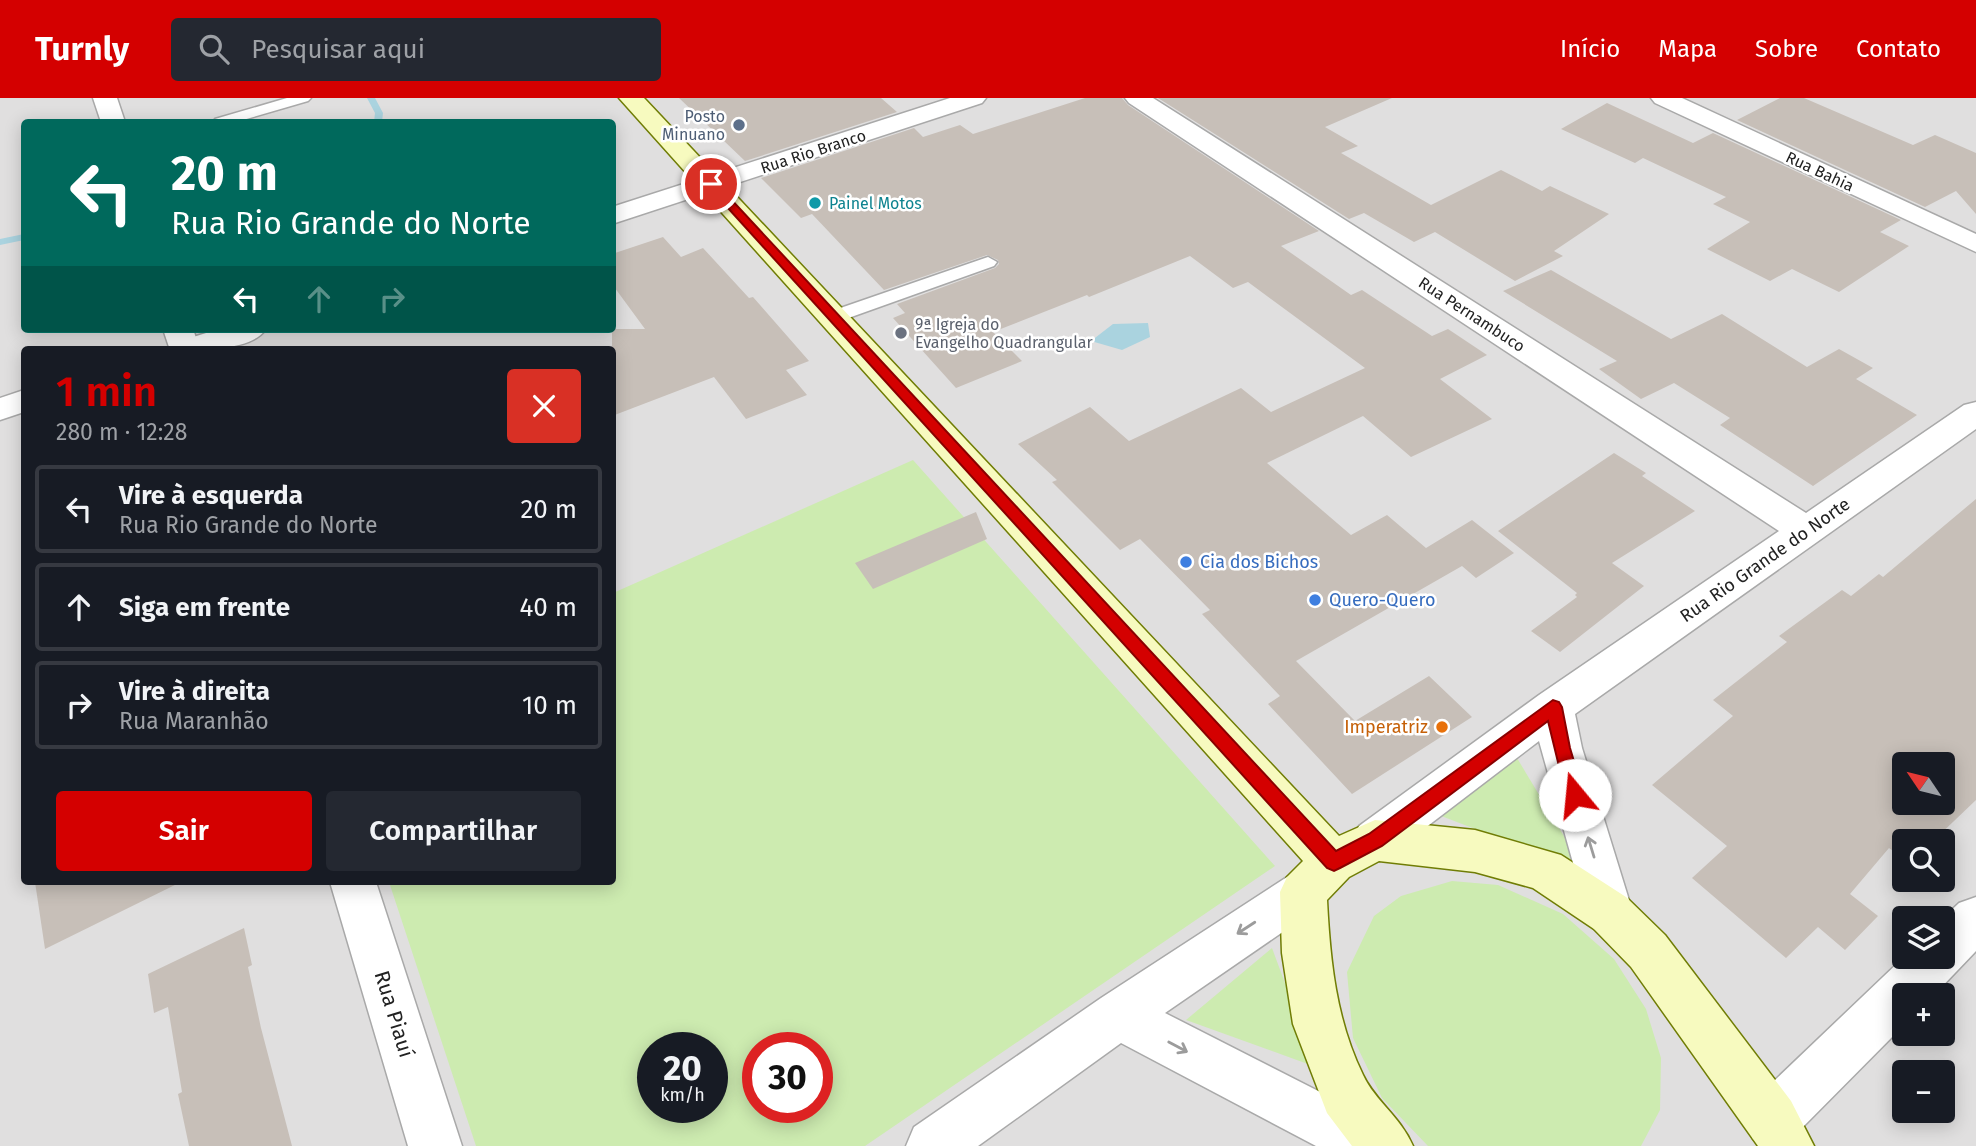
<!DOCTYPE html>
<html lang="pt">
<meta charset="utf-8">
<style>
:root{--surface:#171b24;--page:#242831;--text:#f1f3f6;--muted:#9ea1a6;--line:#363941;--accent:#d40000}
body{margin:0;font-family:"Fira Sans",sans-serif;background:var(--page);color:var(--text);height:100vh;display:flex;flex-direction:column;font-size:26px;white-space:nowrap}
*{box-sizing:border-box;margin:0}
p{font-size:23px;color:var(--muted)}
.icon{flex:none;width:38px;height:38px;fill:none;stroke:currentColor;stroke-width:2;stroke-linecap:round;stroke-linejoin:round}
.map{position:relative;flex:1;overflow:hidden}
.drawer{position:absolute;left:21px;top:248px;width:595px;height:539px;display:flex;flex-direction:column;background:var(--surface);border-radius:7px;box-shadow:0 4px 18px #0003}
.drawer>*{flex:none}
.banner{position:absolute;left:21px;top:21px;width:595px;height:214px;border-radius:7px;box-shadow:0 4px 18px #0003;background:#00695c;color:#fff;overflow:hidden}
.needle{width:46px;rotate:305deg}
.tools{position:absolute;left:1892px;top:654px;display:grid;gap:14px}
.tools a{display:grid;place-items:center;width:63px;height:63px;border-radius:7px;background:var(--surface);box-shadow:0 4px 18px #0003;font-size:35px}
.speed{position:absolute;left:637px;top:934px;display:flex;gap:14px;font-size:35px;font-weight:700;text-align:center}
.speed>*{display:grid;place-content:center;width:91px;height:91px;border-radius:50%;background:var(--surface);box-shadow:0 4px 18px #0003;line-height:1}
.speed small{font-size:18px;font-weight:400}
.speed .limit{border:10px solid #d22;background:#fff;color:#111}
.pin{position:absolute;display:grid;place-items:center;width:60px;height:60px;color:#fff;margin:-30px;border:4px solid #fff;border-radius:50%;box-shadow:0 2px 7px #0007}
.me{position:absolute;width:77px;margin:-38px;rotate:343deg;stroke-linejoin:round;filter:drop-shadow(0 0 5px #0008)}
.turn{display:flex;align-items:center;gap:24px;height:147px;padding:0 35px;font-size:32px}
.turn .icon{width:91px;height:91px;stroke-width:2.5}
.turn b{display:block;font-size:49px;line-height:60px}
.lanes{display:flex;align-items:center;height:66px;padding:0 35px;background:#0003;justify-content:center;gap:35px;direction:ltr}
.lanes .off{opacity:.35}
.round{display:grid;place-items:center;flex:none;width:74px;height:74px;border-radius:7px;background:var(--page)}
.head{display:flex;align-items:center;justify-content:space-between;height:119px;padding:0 35px}
h1{font-size:42px;font-weight:600;line-height:52px;color:var(--accent)}
.action{display:flex;gap:14px;margin-top:auto;padding:14px 35px}
.action a{flex:1;height:80px;border-radius:7px;background:var(--accent);color:#fff;font-size:28px;font-weight:600;line-height:80px;text-align:center}
.action a+a{background:var(--page);color:var(--text)}
ul{padding:0;list-style:none}
li{display:flex;align-items:center;gap:21px;height:88px;margin:0 14px 10px;padding:0 21px;border:4px solid var(--line);border-radius:7px}
li div{flex:1}
li b{display:block;font-size:26px}
li em{font-style:normal}
header{display:flex;align-items:center;gap:42px;box-sizing:border-box;height:98px;padding:0 35px;background:var(--accent);color:#fff}
header strong{font-size:33px}
nav{display:flex;gap:38px;margin-inline-start:auto;font-size:24px}
.search{width:490px;height:63px;background:var(--page);display:flex;align-items:center;gap:18px;box-sizing:border-box;padding:0 24px;border-radius:7px;color:var(--muted);font-size:26px}
.map>svg:first-child{display:block}
.residential{fill:#e0dfdf;fill-rule:evenodd}
.grass{fill:#cdebb0;fill-rule:evenodd}
.water{fill:#aad3df}
.lines{fill:none;stroke-linecap:round;stroke-linejoin:round}
.stream{fill:#aad3df;fill-rule:evenodd}
.building{fill:#c7bfb8;fill-rule:evenodd}
.service-casing{stroke:#a9a9a9;stroke-width:3}
.minor-casing{stroke:#a9a9a9;stroke-width:3}
.tertiary-casing{stroke:#a9a9a9;stroke-width:3}
.secondary-casing{stroke:#707d05;stroke-width:3}
.service{fill:#fff;fill-rule:evenodd}
.minor{fill:#fff;fill-rule:evenodd}
.tertiary{fill:#fff;fill-rule:evenodd}
.secondary{fill:#f7fabf;fill-rule:evenodd}
.oneway{stroke:#9c9c9c}
.route{fill:#d40000;stroke:#8a0000;stroke-width:2}
.service-dot{fill:#5c6f8a;stroke:#fff;stroke-width:2.5}
.culture-dot{fill:#0f9aa8;stroke:#fff;stroke-width:2.5}
.worship-dot{fill:#6b7280;stroke:#fff;stroke-width:2.5}
.shop-dot{fill:#3f7fe0;stroke:#fff;stroke-width:2.5}
.food-dot{fill:#e8710a;stroke:#fff;stroke-width:2.5}
.labels{text-anchor:middle;stroke-width:5;stroke-linejoin:round;paint-order:stroke}
.far-service-label{font-size:16px;fill:#4e5e75;stroke:#fff;text-anchor:end}
.far-street-label{font-size:16px;fill:#222;stroke:#fff}
.far-culture-label{font-size:16px;fill:#0d838f;stroke:#fff;text-anchor:start}
.far-worship-label{font-size:16px;fill:#5b616d;stroke:#fff;text-anchor:start}
.street-label{font-size:18px;fill:#222;stroke:#fff}
.shop-label{font-size:18px;fill:#366cbe;stroke:#fff;text-anchor:start}
.food-label{font-size:18px;fill:#c56008;stroke:#fff;text-anchor:end}
.near-street-label{font-size:21px;fill:#222;stroke:#fff}
</style>
<header>
<strong>Turnly</strong>
<div class="search"><svg class="icon" aria-label="search" viewBox="0 0 24 24"><circle cx="10" cy="10" r="6"/><path d="M15 15l6 6"/></svg>Pesquisar aqui</div>
<nav><a>Início</a><a>Mapa</a><a>Sobre</a><a>Contato</a></nav>
</header>
<div class="map">
<svg width="1976" height="1048" viewBox="0 0 1976 1048">
<rect width="100%" height="100%" fill="#f2efe9"/>
<path class="residential" d="M0,0h1976v1048h-1976zM24,24h588v207h-588zM24,252h588v532h-588zM1904,667h38v38h-38zM1904,744h38v38h-38zM1904,821h38v38h-38zM1904,898h38v38h-38zM653,950h59v60h-59zM758,950h59v60h-59zM1904,975h38v38h-38z"/>
<path class="grass" d="M913,362l362,406 -410,280h-389l-87,-264h223l1,-289zM653,950h59v60h-59zM758,950h59v60h-59z
M1517,660l68,113 -149,-57z
M1452,783l46,4 65,29 51,45 32,50 15,49 -1,52 -19,36h-213l-46,-48 -29,-60 -6,-66 27,-56 27,-20z
M1272,850l44,119 -130,-47z"/>
<path class="water" d="M1148,225l2,14 -28,13 -31,-9 22,-17z"/>
<g class="lines">
<path class="stream" d="M367,0h8l8,15 -1,9h-8l1,-9z
M24,136v6l-24,5v-6z"/>
</g>
<path class="building" d="M679,0h202l16,14 -152,49z
M1085,0h37l6,7 191,126 -38,15 70,49 11,-5 70,46 16,-7 39,26 -47,24 52,40 -81,38 -48,-41 -96,47 84,72 36,-20 39,33 46,-28 42,33 -38,25 -14,-12 -166,95 59,60 74,-45 43,41 -120,77 -84,-90 12,-8 -78,-82 8,-4 -70,-71 -20,11 -68,-68 5,-2 -39,-36 72,-37 39,34 112,-53 30,24 94,-44 -117,-86 -15,6 -43,-32 -101,41 -2,-2 -94,37 29,29 -66,27 -63,-70 12,-5 -8,-9 98,-36 4,-4 -1,-4 -11,-5 -103,35 -72,-76 -11,4 -40,-40 153,-50 9,9 37,-12 13,9z
M1158,0h234l-67,29 33,19 -17,7 90,52 70,-35 41,21 8,-5 59,28 -55,37 9,5 -48,25 -80,-49 -21,10 -50,-29 -15,6z
M1780,0h24l109,47 22,-10 41,18v61l-20,-23 -31,16 -188,-87z
M1607,5l86,40 20,-10 188,87 -21,12 29,14 -70,46 -47,-23 -22,12 -63,-32 43,-27 -37,-18 13,-7 -83,-39 -8,5 -74,-34z
M663,139l18,20 22,-9 46,50 4,-1 56,64 -23,9 21,25 -61,24 -32,-42 -102,39v-87h33l-33,-45v-30z
M1551,172l120,69 51,-25 85,53 32,-18 34,19 -17,11 61,36 -104,71 -93,-61 10,-7 -56,-35 -33,16 -42,-30 18,-8 -114,-70z
M1614,355l32,20 -4,3 53,35 -83,52 32,23 -84,66 -29,-21 46,-34 -2,-2 2,-2 -79,-62z
M1976,401v301l-44,42h-28v17l-15,-11 -39,46 28,22 -33,34 -27,-23 -32,31 -94,-80 35,-32 -75,-61 81,-69 -20,-16 74,-58 -8,-6 63,-46 9,6 28,-22 4,3zM1904,667h38v38h-38z
M976,414l11,27 -114,50 -18,-26z
M35,784h146l-136,67z
M244,830l8,37 -4,2 13,61 31,118h-103l-11,-52 4,-2 -14,-85 -14,6 -6,-39z"/>
<g class="lines">
<defs>
<path id="service" d="M287,0h24l-3,3 -72,21h-23l2,-3z
M988,159l9,5 -3,4 -154,55h-14l-3,-4 3,-4z"/>
<path id="minor" d="M93,0h24l8,24h-24z
M1125,0h28l653,415 158,-108 12,-3v27l-401,285 7,34 51,165 -7,16 -16,6 -16,-6 -7,-16 -48,-172 -148,113 -16,6 -16,-6 -6,-14 6,-14 180,-131 240,-164 -650,-428z
M1651,0h31l294,136v18l-321,-149z
M163,231h30l7,21h-30z
M1303,772l16,7 7,15 -7,15 -154,106 224,114 8,19h-81l-195,-103 -143,103h-72l8,-19 187,-129 186,-121z
M330,784h46l86,264h-54z
M1976,799v54l-43,45h-29v29l-113,114 -19,7 -19,-7 -7,-19 7,-19 151,-144h38v-38l17,-16z"/>
<path id="tertiary" d="M950,0h36l-4,5 -370,121v-17z
M219,231h47c-15,23 -71,21 -96,21l4,-7z
M24,292v22l-24,8v-22z"/>
<path id="secondary" d="M619,0h25l695,738 36,-16 100,10 86,25 65,42 39,38 126,166 23,45h-56l-127,-179 -37,-38 -61,-41 -58,-16 -96,-11 -30,16 -22,23c3,60 9,120 36,175 12,26 37,41 50,71h-61l-25,-33 -34,-89 -11,-71 -2,-61 7,-15 16,-16z"/>
</defs>
<use href="#service" class="service-casing"/>
<use href="#minor" class="minor-casing"/>
<use href="#tertiary" class="tertiary-casing"/>
<use href="#secondary" class="secondary-casing"/>
<use href="#service" class="service"/>
<use href="#minor" class="minor"/>
<use href="#tertiary" class="tertiary"/>
<use href="#secondary" class="secondary"/>
</g>
<defs><path id="oneway-shaft" d="M-6 0H5M1.5-3L5.5 0L1.5 3" fill="none" stroke-width="1.6" stroke-linecap="round" stroke-linejoin="round" transform="scale(1.75)"/></defs>
<g class="oneway">
<use href="#oneway-shaft" transform="translate(1591 749) rotate(-107)"/>
<use href="#oneway-shaft" transform="translate(1246 830) rotate(147)"/>
<use href="#oneway-shaft" transform="translate(1178 949) rotate(28)"/>
</g>
<path class="route" d="M708,84h7l621,669 33,-17 184,-134 6,2 3,5 8,41 14,47 -2,5 -7,3 -6,-3 -3,-5 -18,-74 -166,125 -42,22 -6,3 -7,-3 -619,-682z"/>
<circle class="service-dot" cx="739" cy="27" r="7"/>
<circle class="culture-dot" cx="815" cy="105" r="7"/>
<circle class="worship-dot" cx="901" cy="235" r="7"/>
<g class="shop-dot">
<circle cx="1186" cy="464" r="7"/>
<circle cx="1315" cy="502" r="7"/>
</g>
<circle class="food-dot" cx="1442" cy="629" r="7"/>
<g class="labels">
<g class="far-service-label">
<text x="725" y="24">Posto<tspan x="725" dy="18">Minuano</tspan></text>
</g>
<g class="far-street-label">
<text transform="translate(813 53) rotate(-18)" y="6">Rua Rio Branco</text>
<text transform="translate(1820 73) rotate(25)" y="6">Rua Bahia</text>
<text transform="translate(1472 216) rotate(33)" y="6">Rua Pernambuco</text>
</g>
<g class="far-culture-label">
<text x="829" y="111">Painel Motos</text>
</g>
<g class="far-worship-label">
<text x="915" y="232">9ª Igreja do<tspan x="915" dy="18">Evangelho Quadrangular</tspan></text>
</g>
<g class="street-label">
<text transform="translate(1765 462) rotate(-35)" y="6">Rua Rio Grande do Norte</text>
</g>
<g class="shop-label">
<text x="1200" y="470">Cia dos Bichos</text>
<text x="1329" y="508">Quero-Quero</text>
</g>
<g class="food-label">
<text x="1428" y="635">Imperatriz</text>
</g>
<g class="near-street-label">
<text transform="translate(394 916) rotate(73)" y="7">Rua Piauí</text>
</g>
</g>
</svg>
<div class="tools">
<a><svg class="needle" viewBox="-14 -14 28 28"><path d="M0-13l5 13h-10z" fill="#e53935"/><path d="M0 13l5-13h-10z" fill="#9ea1a6"/></svg></a>
<a><svg class="icon" aria-label="search" viewBox="0 0 24 24"><circle cx="10" cy="10" r="6"/><path d="M15 15l6 6"/></svg></a>
<a><svg class="icon" aria-label="layers" viewBox="0 0 24 24"><path d="M12 4l9 5-9 5-9-5zM3 14l9 5 9-5"/></svg></a>
<a>+</a>
<a>−</a>
</div>
<div class="speed"><div>20<small>km/h</small></div><div class="limit">30</div></div>
<div class="pin" style="left:711px;top:86px;background:#d93025"><svg class="icon" aria-label="arrive" viewBox="0 0 24 24"><path d="M6 21V4h12l-3 4 3 4H6"/></svg></div>
<svg class="me" style="left:1575px;top:697px" viewBox="-20 -20 40 40"><circle r="19" fill="#fff"/><path d="M0-13L10 11 0 6-10 11z" fill="#d40000"/></svg>
<div class="banner">
<div class="turn"><svg class="icon" aria-label="left" viewBox="0 0 24 24"><path d="M17 20v-9H6M10 6l-5 5 5 5"/></svg><div><b>20 m</b>Rua Rio Grande do Norte</div></div>
<div class="lanes"><svg class="icon" aria-label="left" viewBox="0 0 24 24"><path d="M17 20v-9H6M10 6l-5 5 5 5"/></svg><svg class="icon off" aria-label="ahead" viewBox="0 0 24 24"><path d="M12 20V5M6 11l6-6 6 6"/></svg><svg class="icon off" aria-label="right" viewBox="0 0 24 24"><path d="M7 20v-9h11M14 6l5 5-5 5"/></svg></div>
</div>
<section class="drawer">
<div class="head"><div><h1>1 min</h1><p>280 m · 12:28</p></div><a class="round" style="background:#d93025;color:#fff"><svg class="icon" aria-label="close" viewBox="0 0 24 24"><path d="M6 6l12 12M18 6L6 18"/></svg></a></div>
<ul>
<li><svg class="icon" aria-label="left" viewBox="0 0 24 24"><path d="M17 20v-9H6M10 6l-5 5 5 5"/></svg><div><b>Vire à esquerda</b><p>Rua Rio Grande do Norte</p></div><em>20 m</em></li>
<li><svg class="icon" aria-label="ahead" viewBox="0 0 24 24"><path d="M12 20V5M6 11l6-6 6 6"/></svg><div><b>Siga em frente</b></div><em>40 m</em></li>
<li><svg class="icon" aria-label="right" viewBox="0 0 24 24"><path d="M7 20v-9h11M14 6l5 5-5 5"/></svg><div><b>Vire à direita</b><p>Rua Maranhão</p></div><em>10 m</em></li>
</ul>
<div class="action"><a>Sair</a><a>Compartilhar</a></div>
</section>
</div>
